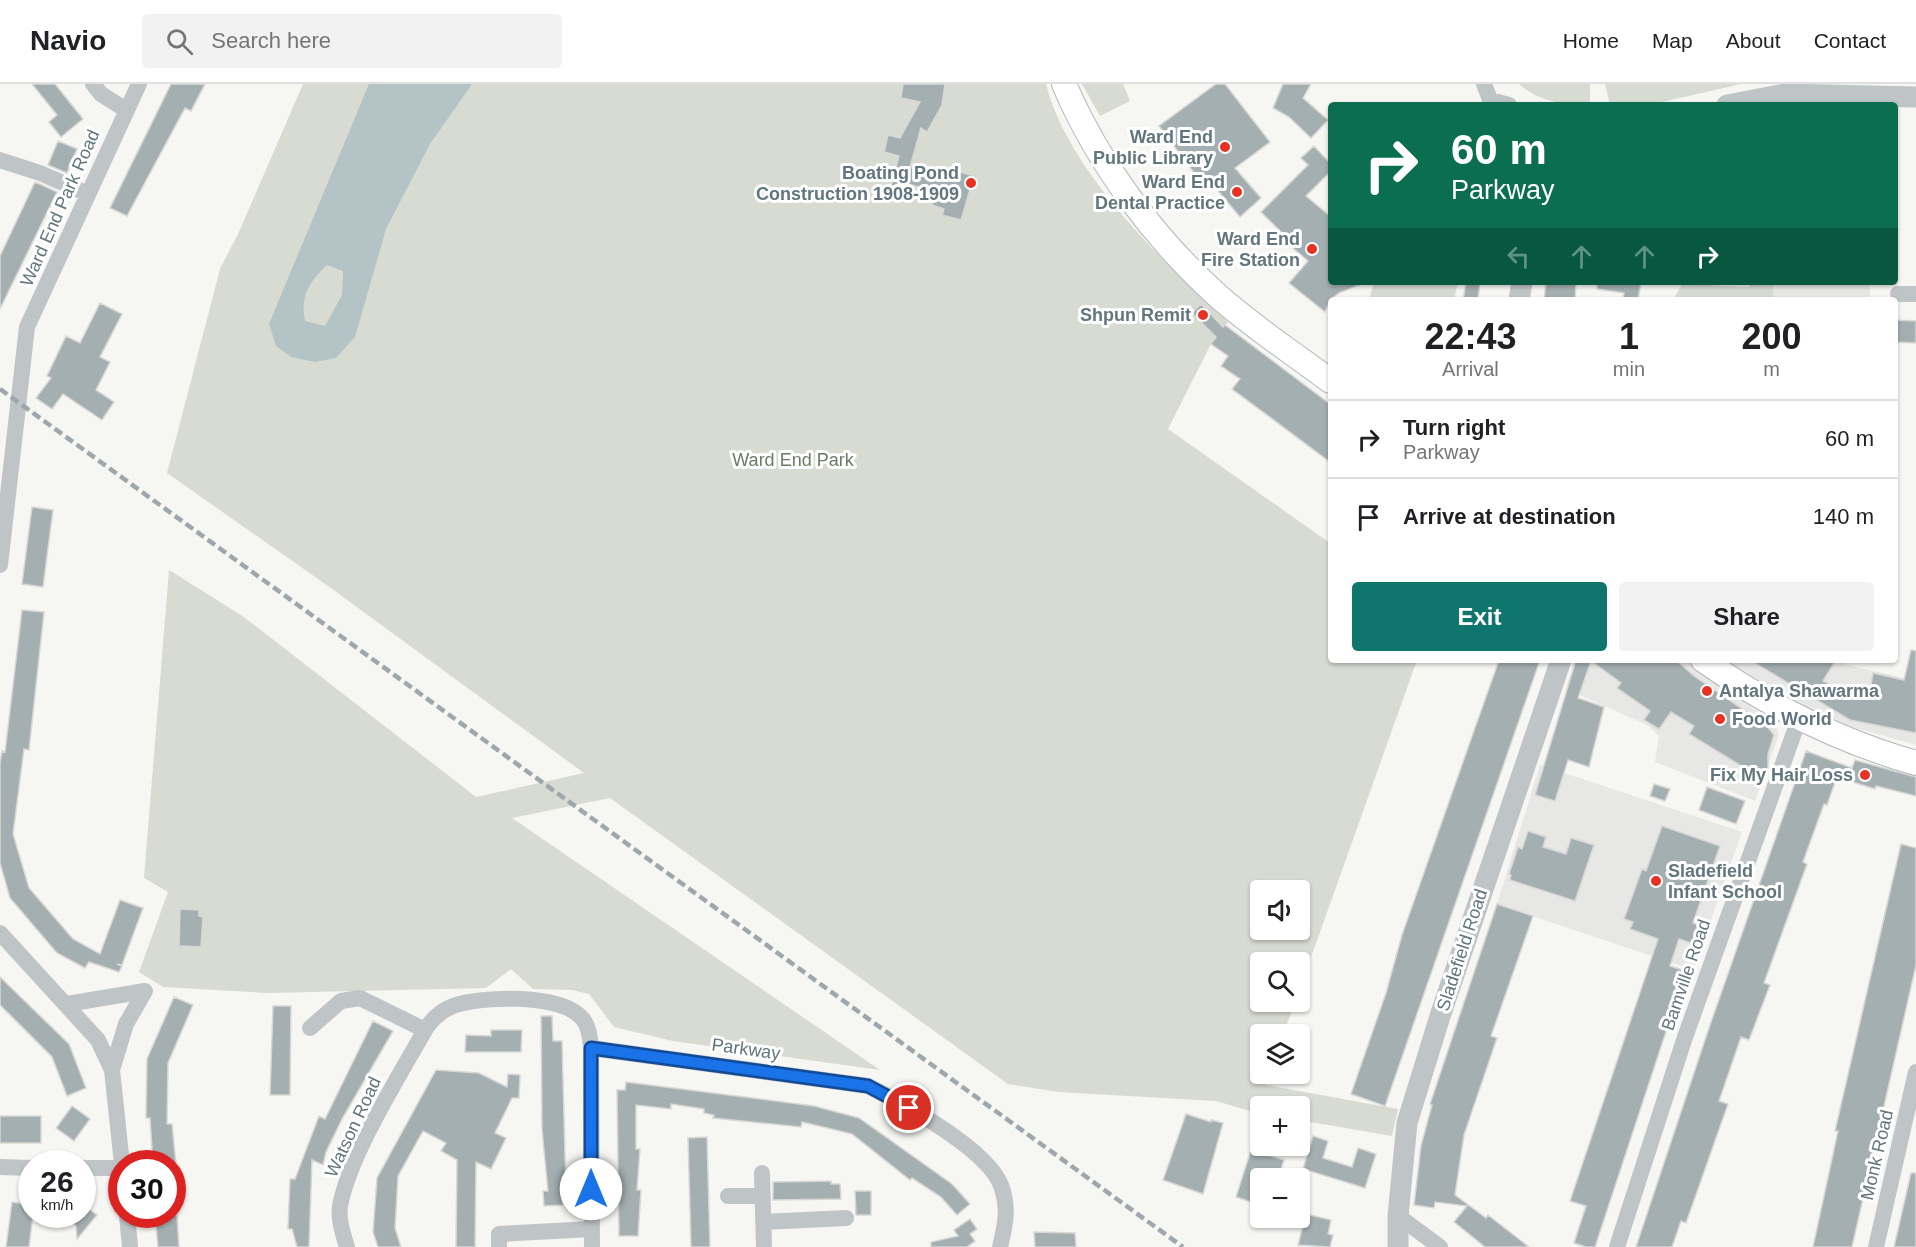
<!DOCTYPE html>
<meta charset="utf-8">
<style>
:root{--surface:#fff;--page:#f2f2f2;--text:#202124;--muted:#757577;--line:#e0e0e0;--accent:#0f766e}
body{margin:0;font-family:Arial,sans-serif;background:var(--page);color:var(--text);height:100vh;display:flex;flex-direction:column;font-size:22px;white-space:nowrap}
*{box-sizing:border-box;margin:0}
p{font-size:20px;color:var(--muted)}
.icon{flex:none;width:33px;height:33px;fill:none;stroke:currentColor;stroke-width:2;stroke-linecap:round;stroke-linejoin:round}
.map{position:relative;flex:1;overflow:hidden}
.drawer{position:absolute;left:1328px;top:213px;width:570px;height:366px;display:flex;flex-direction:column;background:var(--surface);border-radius:6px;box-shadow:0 2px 4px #0004}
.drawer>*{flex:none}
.hud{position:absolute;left:1328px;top:18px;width:570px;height:183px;border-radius:6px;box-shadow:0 2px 4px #0004;background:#0b6e4f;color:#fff;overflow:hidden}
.tools{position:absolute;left:1250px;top:796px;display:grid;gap:12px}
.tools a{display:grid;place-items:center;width:60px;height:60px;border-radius:6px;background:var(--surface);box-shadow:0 2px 4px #0004;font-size:30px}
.speed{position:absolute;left:18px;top:1066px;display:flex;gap:12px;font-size:30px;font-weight:700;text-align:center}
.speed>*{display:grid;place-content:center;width:78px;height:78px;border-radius:50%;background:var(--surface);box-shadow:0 2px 4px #0004;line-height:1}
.speed small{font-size:15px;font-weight:400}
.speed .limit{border:9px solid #d22;background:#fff;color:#111}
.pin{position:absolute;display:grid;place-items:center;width:51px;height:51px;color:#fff;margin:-26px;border:3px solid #fff;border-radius:50%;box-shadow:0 2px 6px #0007}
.me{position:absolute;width:66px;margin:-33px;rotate:0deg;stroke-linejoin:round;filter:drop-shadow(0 0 4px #0008)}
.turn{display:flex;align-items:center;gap:21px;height:126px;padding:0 24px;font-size:27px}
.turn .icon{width:78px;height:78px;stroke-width:2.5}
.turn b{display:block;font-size:42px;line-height:51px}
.lanes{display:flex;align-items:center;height:57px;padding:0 24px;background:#0003;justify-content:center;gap:30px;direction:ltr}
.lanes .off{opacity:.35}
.eta{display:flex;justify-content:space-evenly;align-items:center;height:102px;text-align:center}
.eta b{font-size:36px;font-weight:700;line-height:42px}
.action{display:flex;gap:12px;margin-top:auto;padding:12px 24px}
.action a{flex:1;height:69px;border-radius:6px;background:var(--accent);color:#fff;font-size:24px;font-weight:700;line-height:69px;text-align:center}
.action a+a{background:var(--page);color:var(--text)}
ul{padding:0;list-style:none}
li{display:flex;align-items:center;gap:18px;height:78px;padding:0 24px;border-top:2px solid var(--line)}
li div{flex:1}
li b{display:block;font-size:22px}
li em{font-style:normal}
header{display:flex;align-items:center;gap:36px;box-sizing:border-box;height:84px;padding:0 30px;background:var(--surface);border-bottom:2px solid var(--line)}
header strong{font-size:28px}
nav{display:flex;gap:33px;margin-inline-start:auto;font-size:21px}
.search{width:420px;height:54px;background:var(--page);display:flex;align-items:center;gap:15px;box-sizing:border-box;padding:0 21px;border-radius:6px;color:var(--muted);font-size:22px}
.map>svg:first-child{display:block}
.built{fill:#e7e7e6}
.green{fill:#d7dbd2;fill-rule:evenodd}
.water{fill:#b4c4c6;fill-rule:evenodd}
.building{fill:#a4afb2;stroke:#d8d7d5;stroke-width:1.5}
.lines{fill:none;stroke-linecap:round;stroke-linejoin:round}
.secondary-casing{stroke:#b1b8bb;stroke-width:26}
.minor{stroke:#bfc4c7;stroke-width:16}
.tertiary{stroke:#bfc4c7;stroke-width:21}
.secondary{stroke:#fff;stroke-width:24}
.rail{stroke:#9ea7ab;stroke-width:4.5;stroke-dasharray:9 4.5;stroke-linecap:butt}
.route-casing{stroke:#114b97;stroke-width:15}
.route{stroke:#1a73e8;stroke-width:10}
.poi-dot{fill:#e63123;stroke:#fff;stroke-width:2}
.labels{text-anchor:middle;stroke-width:6;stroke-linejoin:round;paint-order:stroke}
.poi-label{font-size:18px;font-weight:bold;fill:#61767e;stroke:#fff;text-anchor:end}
.street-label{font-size:18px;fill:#61767e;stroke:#fff}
.park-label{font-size:18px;fill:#6c7b64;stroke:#fff}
</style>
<header>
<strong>Navio</strong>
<div class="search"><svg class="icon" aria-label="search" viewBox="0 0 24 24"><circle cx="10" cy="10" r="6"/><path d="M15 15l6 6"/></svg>Search here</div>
<nav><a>Home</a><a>Map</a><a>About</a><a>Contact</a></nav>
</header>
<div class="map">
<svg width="1916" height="1163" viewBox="0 0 1916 1163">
<rect width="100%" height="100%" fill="#f6f6f3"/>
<path class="built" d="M1774,198h96v18h-97z
M1575,576h110l90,64 4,11 -24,66 -100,-39 4,-26 -10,-10 -83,-37z
M1726,576h117v4l73,17v64l-71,-20 -52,-25z
M1540,681l202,67 -49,138 -196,-66z"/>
<path class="green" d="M303,0h743c21,86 118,179 182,238l-17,22 -43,85 162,114v117h87l-118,331v-28h-39v39h35l-12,33h-23v39h9l-3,11 132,24 -6,27 -93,-16v-13h-39v7l-44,-13 -158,-9 -50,-8 -398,-286 -98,20 368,252 -207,-29 -59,-14 -25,-33 -17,-4 -39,-1 -22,-20 -25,19 -218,5 -105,-6 -24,-15 29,-80 -24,-14 25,-308 75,47 232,180 108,-24 -256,-187 -161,-113 53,-204 19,-37zM1260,807h39v39h-39z
M1082,0h41l7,17 -30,15z
M1519,0h71v21c-26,0 -51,-3 -71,-21z
M1605,0h136l-92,21h-39z
M1374,198h84l-4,18h-85z
M1751,198h23l-1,18h-100l9,-16 67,3z"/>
<path class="water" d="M369,0h103l-42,60 -44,85 -31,108 -19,21 -21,4 -24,-5 -15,-11 -7,-22zM327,181l16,6 -1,24 -17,31 -20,-5c-5,-25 4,-39 22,-56z"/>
<path class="building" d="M32,0h23l28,35 -22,18 -12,-15 8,-7z
M171,0h34l-14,27 -6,-3 -58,108 -17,-8z
M903,0h42l-3,21 -15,27 -6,-4 -11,39 36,11 3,-9 25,7 -13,44 -19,-5 2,-6 -12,-4 3,-13 -27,-8 -2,6 -15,-4 8,-30 -15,-4 4,-17 12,3 20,-36 -19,-4z
M1216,0h9l45,58 -35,26 26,30 -21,19 -26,-31 -7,4 -48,-64z
M1283,0h28l-8,14 25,22 -17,18 -22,-21 -16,-9z
M58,57l19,8 -10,24 -19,-8z
M1314,62l16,17v9l-24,24 24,20v66l34,1 -25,10 -9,7 -5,12 -36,-29 19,-22 -28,-24 3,-3 -22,-22 47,-47 -7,-7z
M35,98l22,10 -57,117v-53z
M1466,198h14l-2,18h-15z
M1546,198h30l-1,18h-31z
M1597,198h44l-3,18 -15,-2 1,-5 -27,-4z
M100,219l22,11 -22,43 10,5 -14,28 18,12 -12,18 -39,-26 -11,15 -16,-11 15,-20 -4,-2 19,-40 14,7z
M1201,220l22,23 2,-2 105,79v58l-98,-73 8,-10 -19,-13 7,-10 -17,-12 5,-7 -24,-24z
M1894,236l22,1v22l-22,-1z
M32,423l21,3 -10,77 -21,-3z
M22,526l22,2 -15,138 -5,-1 -11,85 16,54 44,51 27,15 20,-54 23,8 -21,57 -5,-1 5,2 -3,6 -30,-10 -4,6 -28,-15 -47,-55 -10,-35v-100l2,-12 3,1z
M1911,566l5,1v82l-66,-13 -100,-60h86l-13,21 32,16 2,-10 13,3 3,-17 31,7z
M1499,576h41l-155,446 -34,-12 35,-101 16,-58z
M1576,576h100l18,16 73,50 7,9 -6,19v16l-5,-1 -5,15 -14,-5 4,-9 -59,-36 5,-8 -23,-14 -12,17 -15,-9 6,-9 -33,-23 4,-5 -30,-22 -13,37 26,9 -15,60 -21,-7 -13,41 -20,-6z
M1806,667l46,17 3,-8 61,17v19l-40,-10 -1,3 -38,-12 -10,28 -3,-1 -21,58 4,2 -43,119 6,2 -21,55 -8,-3 -22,64 9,3 -42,119 -5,-2 -9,26h-36l74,-222z
M1654,700l16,5 -5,12 -15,-5z
M1707,703l38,14 -9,23 -37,-14z
M1662,742l58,20 -27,77 7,2 -6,19 -15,-5 -9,27 16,5 -91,276h-9l-12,-4 12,-37 -16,-5 88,-262 -28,-10 3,-7 -9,-3 18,-50 4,2z
M1528,747l18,6 -3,10 23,7 5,-16 23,7 -19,56 -65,-21 1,-5 -2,-1 9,-27 4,2z
M1901,760l15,4v117l-64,282h-39l25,-116h-3z
M1497,820l36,12 -42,120 6,2 -33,97 -9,60 31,23 2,-3 41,32h-44l-31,-25 13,-16 -32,-4 -1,6 -20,-3 7,-59 11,-41 -2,-1z
M180,825l19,1v6l4,1 -2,30 -22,-1z
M0,893l69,67 17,44 -19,8 -15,-39 -52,-52z
M174,913l19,8 -25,58 -1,61h5l4,40h-23l-3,-46h-4l1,-59z
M273,922h18l-1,89h-20z
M541,932h11l1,25h9l4,152h-4l1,12 -19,1 -1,-15h5l-6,-62z
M373,937l20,10 -51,88 -16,33 -3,13 -11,-5 -3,87h-12l-5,-18h-4l2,-50h5l24,-63 6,3z
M491,946h31l-1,22h-56l1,-17 25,1z
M436,986l43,3 28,14 1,-13 12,1 -1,23h-7l-17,35 11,5 -15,31 -15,-7 -1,85h-19l1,-87 -16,-9 5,-8 -23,-12 -25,45 -3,52 6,19h-23l-5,-15 4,-54z
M626,998l188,24 45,12 93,66 18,20 -13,11 -16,-18 -29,-19 -2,2 -58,-46 -50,-12 -1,5 -88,-9 1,-3 -10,-2v-4l-33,-5v5l-35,-4v44h4l-3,41h4l-3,46h-19l-2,-146h8z
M72,1022l18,13 -16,22 -18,-13z
M1186,1030l25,8v-2l12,3 -20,71 -40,-14z
M0,1032h41v27h-41z
M1313,1052l15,5 -5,17 29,9 6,-19 18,6 -11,34 -62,-19z
M707,1053l3,110h-19l-3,-109z
M1251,1066l33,10 -6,19h-18v26l-24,-8z
M1911,1089h5v74h-22z
M831,1097v3h9l1,15 -68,1v-18z
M855,1107h16v24h-15z
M12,1118l20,3 1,10 -4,32h-23z
M82,1120l15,11 -20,24 -1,-13 -14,-11h20z
M1306,1130l25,6 -3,14 5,1 -3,12 -32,-2z
M155,1131h22l2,32h-21z
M970,1135l7,10 -7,5 5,7 -8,6h-36v-5l27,-6 -4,-6z
M1034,1148l41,1 1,14h-41z"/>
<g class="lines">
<defs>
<path id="secondary" d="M1064,0c34,80 90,154 154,212 35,31 75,57 112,85
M1703,576c66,46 135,81 213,103"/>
</defs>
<use href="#secondary" class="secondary-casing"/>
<path class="minor" d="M93,0l8,10 25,16
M1484,0l8,21
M1490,16l19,5
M0,76l40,13 48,21
M1898,210h18
M0,481l27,-238 112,-243
M0,849l98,107 14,30 10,94
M67,920l78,-13
M310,944l31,-27 19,-3 65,32
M591,964l1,199
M112,986l14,-46 19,-33
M0,1083l32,1
M82,1084h40
M762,1089l2,74
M728,1112h34
M127,1131l3,32
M1398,1132l42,31
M763,1138l83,-4
M347,1163c-4,-13 -9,-28 -7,-41 9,-50 59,-130 85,-176 7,-11 15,-19 28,-24 28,-10 107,-13 129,12 7,8 8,19 9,30l277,38c36,18 122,64 134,102 7,22 3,38 -2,59
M499,1163v-13l92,-5
M1617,1163l67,-207 115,-321
M1876,1163l40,-175"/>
<path class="tertiary" d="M1727,21l58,-11 131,3
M1519,216l3,-18
M1398,1163v-31l9,-93 34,-110 120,-353"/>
<use href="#secondary" class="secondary"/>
<path class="rail" d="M0,305l1183,858"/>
</g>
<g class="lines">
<defs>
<path id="route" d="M591,1105v-141l277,38 41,22"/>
</defs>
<use href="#route" class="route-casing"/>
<use href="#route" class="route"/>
</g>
<g class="poi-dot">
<circle cx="1225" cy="63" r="6"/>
<circle cx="971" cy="99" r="6"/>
<circle cx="1237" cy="108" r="6"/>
<circle cx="1312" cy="165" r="6"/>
<circle cx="1203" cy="231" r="6"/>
<circle cx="1707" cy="607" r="6"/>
<circle cx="1720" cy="635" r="6"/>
<circle cx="1865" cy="691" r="6"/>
<circle cx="1656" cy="797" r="6"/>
</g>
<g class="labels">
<g class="poi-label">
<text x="1213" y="59">Ward End<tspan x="1213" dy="21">Public Library</tspan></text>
<text x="959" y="95">Boating Pond<tspan x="959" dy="21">Construction 1908-1909</tspan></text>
<text x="1225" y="104">Ward End<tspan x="1225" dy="21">Dental Practice</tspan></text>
<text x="1300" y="161">Ward End<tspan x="1300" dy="21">Fire Station</tspan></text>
<text x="1191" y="237">Shpun Remit</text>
<text x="1719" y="613" text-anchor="start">Antalya Shawarma</text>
<text x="1732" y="641" text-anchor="start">Food World</text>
<text x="1853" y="697">Fix My Hair Loss</text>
<text x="1668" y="793" text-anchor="start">Sladefield<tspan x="1668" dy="21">Infant School</tspan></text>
</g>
<g class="street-label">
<text transform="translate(60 124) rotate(-66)" y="6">Ward End Park Road</text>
<text transform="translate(1462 866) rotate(-72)" y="6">Sladefield Road</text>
<text transform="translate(1686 891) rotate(-71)" y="6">Bamville Road</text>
<text transform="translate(746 965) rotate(8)" y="6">Parkway</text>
<text transform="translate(353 1043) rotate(-65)" y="6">Watson Road</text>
<text transform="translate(1877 1071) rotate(-77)" y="6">Monk Road</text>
</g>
<g class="park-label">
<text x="793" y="382">Ward End Park</text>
</g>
</g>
</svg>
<div class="tools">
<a><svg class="icon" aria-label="sound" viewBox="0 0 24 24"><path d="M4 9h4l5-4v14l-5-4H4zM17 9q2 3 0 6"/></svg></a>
<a><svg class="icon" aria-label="search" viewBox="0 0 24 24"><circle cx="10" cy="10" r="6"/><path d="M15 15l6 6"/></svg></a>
<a><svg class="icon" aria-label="layers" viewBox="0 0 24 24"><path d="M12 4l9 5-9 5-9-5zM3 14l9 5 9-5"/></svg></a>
<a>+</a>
<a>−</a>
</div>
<div class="speed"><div>26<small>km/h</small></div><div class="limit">30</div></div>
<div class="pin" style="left:909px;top:1024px;background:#d93025"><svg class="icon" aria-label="arrive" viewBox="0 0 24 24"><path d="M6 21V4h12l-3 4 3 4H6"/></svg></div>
<svg class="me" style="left:591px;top:1105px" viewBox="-20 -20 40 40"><circle r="19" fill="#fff"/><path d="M0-13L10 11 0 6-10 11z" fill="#1a73e8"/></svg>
<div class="hud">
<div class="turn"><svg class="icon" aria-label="right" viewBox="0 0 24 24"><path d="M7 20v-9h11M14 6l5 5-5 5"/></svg><div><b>60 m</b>Parkway</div></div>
<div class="lanes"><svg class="icon off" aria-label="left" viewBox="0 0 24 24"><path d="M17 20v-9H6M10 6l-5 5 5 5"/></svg><svg class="icon off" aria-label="ahead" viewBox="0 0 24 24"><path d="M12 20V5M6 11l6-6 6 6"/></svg><svg class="icon off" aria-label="ahead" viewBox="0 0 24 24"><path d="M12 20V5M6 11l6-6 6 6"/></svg><svg class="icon" aria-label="right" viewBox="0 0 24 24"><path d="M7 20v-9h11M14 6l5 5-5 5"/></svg></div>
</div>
<section class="drawer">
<div class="eta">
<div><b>22:43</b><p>Arrival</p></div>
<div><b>1</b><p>min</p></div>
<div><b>200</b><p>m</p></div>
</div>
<ul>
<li><svg class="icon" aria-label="right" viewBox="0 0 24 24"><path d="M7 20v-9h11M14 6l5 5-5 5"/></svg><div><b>Turn right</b><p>Parkway</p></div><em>60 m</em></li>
<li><svg class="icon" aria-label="arrive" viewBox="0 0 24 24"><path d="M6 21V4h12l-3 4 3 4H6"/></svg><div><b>Arrive at destination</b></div><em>140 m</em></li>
</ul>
<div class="action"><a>Exit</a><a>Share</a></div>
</section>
</div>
